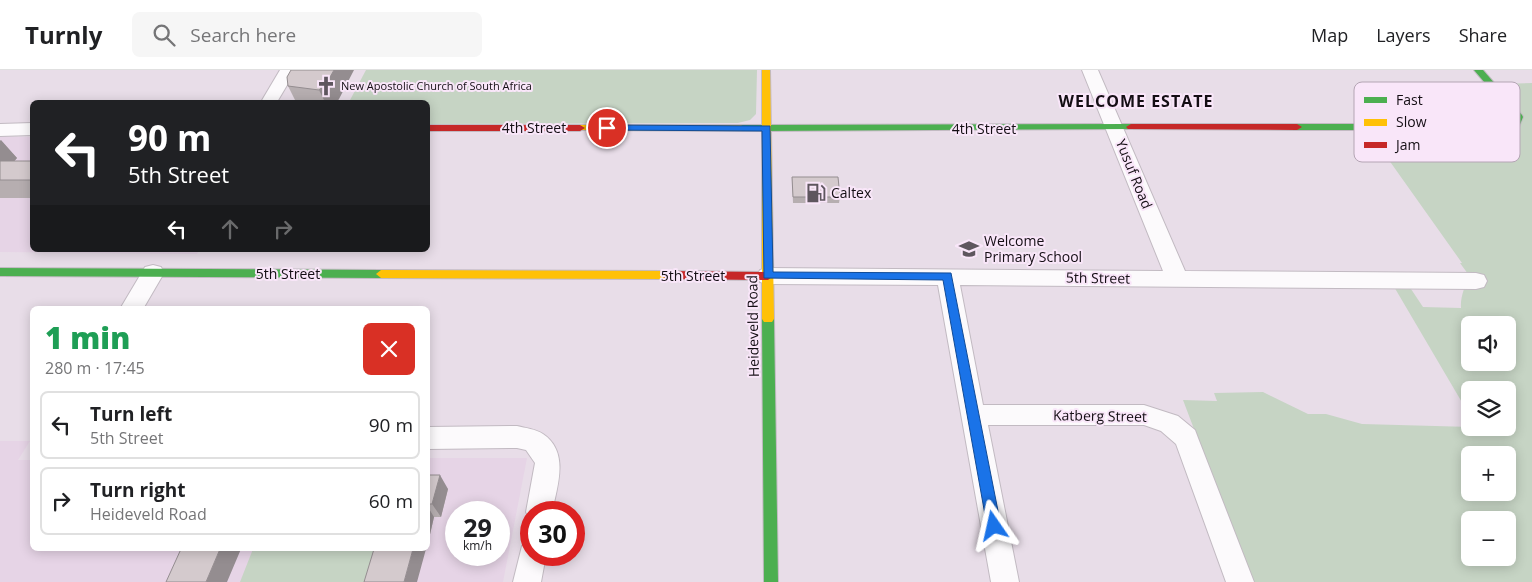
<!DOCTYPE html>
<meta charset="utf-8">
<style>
:root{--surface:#fff;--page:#f6f6f6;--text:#202124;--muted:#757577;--line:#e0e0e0}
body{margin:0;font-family:"Open Sans",sans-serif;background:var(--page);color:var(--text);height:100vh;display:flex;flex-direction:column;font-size:19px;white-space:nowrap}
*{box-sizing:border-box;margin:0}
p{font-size:16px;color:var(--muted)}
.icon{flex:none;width:28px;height:28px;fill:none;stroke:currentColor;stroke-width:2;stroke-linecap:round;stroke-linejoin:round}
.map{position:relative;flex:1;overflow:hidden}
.side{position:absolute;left:30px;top:236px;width:400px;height:245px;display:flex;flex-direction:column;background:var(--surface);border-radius:8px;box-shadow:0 2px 12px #0003}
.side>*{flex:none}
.hud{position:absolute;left:30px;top:30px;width:400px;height:152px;border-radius:8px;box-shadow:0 2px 12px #0003;background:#202124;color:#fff;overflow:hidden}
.buttons{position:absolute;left:1461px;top:246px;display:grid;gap:10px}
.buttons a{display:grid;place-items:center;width:55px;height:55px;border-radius:8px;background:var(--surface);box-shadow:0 2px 12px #0003;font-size:25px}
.speed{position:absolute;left:445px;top:431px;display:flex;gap:10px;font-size:25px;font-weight:700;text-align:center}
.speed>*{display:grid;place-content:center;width:65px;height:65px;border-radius:50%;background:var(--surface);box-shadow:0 2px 12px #0003;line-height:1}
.speed small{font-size:12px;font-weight:400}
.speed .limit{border:8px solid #d22;background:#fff;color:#111}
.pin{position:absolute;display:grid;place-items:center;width:42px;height:42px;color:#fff;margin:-21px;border:2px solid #fff;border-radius:50%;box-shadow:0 1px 5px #0007}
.me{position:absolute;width:55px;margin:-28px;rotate:349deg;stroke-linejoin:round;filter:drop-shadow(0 0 4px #0008)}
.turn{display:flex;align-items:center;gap:18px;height:105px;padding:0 15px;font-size:22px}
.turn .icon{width:65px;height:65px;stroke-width:2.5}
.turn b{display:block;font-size:35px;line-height:42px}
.lanes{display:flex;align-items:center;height:48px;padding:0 15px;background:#0003;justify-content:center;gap:25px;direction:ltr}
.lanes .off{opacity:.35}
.round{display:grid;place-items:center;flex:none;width:52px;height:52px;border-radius:8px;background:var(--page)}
.headline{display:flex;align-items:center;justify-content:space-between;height:85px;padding:0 15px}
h1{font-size:30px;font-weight:800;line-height:38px;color:#1e9e55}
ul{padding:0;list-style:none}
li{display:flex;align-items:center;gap:15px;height:68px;margin:0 10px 8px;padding:0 5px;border:2px solid var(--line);border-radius:8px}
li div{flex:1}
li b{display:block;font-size:19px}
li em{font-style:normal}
header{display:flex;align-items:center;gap:30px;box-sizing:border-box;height:70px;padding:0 25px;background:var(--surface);border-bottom:1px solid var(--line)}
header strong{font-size:24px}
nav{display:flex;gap:28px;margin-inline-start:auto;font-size:18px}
.search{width:350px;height:45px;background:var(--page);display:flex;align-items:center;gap:12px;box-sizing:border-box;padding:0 18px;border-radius:8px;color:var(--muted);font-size:19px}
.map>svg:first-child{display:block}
.built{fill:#e6d4e6;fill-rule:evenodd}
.green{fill:#c6d4c4;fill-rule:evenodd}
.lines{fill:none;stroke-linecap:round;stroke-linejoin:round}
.street-casing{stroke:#c2bac2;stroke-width:2}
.fast-casing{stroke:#c2bac2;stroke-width:2}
.slow-casing{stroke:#c2bac2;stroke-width:2}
.jam-casing{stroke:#c2bac2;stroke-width:2}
.street{fill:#fcfafc;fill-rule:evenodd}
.fast{fill:#4caf50;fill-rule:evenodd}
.slow{fill:#ffc107;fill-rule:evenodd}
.jam{fill:#c62828;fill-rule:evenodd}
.wall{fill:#b6aeb0}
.shaded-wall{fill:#948d90}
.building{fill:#d4cacd;stroke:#948d90}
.route{fill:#1a73e8;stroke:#114b97}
.labels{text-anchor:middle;stroke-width:4;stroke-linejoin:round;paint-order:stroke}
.far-poi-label{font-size:11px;fill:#140e14;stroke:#f9e6f9;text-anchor:start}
.street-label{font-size:14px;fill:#140e14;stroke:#f9e6f9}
.poi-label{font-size:14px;fill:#140e14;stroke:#f9e6f9;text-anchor:start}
.far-district-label{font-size:16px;font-weight:bold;letter-spacing:1px;fill:#140e14;stroke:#f9e6f9}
.key{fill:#f9e6f9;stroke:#b4a5b4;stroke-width:1}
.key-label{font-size:14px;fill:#140e14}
</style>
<header>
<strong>Turnly</strong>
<div class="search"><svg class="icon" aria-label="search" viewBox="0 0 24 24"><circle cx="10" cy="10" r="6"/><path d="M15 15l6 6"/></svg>Search here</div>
<nav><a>Map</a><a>Layers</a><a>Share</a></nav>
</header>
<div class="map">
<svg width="1532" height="512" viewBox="0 0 1532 512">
<rect width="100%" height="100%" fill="#e8dde8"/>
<path class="built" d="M0,67h32v113h167l-2,4 -197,-2z
M0,371h30l-12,19h14v89h396v-91h99l-24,124h-503zM456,442h43v43h-43z"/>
<path class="green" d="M366,0h391l-1,44 -6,6 -12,3 -310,1v-22h-79z
M1532,13v499h-280l-69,-182 34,1 -3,-8 49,-1 45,22h18l36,10 146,4v-38h-38v26l-77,-131 16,1 14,21 38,1c-1,-13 5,-21 7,-34l-8,-11h2l-93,-131h143l-15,-48zM1470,255h38v37h-38zM1470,385h38v37h-38zM1470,450h38v38h-38z
M253,479h125l-11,33h-127z"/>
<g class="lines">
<defs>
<path id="street" d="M280,0h16l-19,32h-16z
M1082,0h16l87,201 291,2 8,2 3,6 -3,6 -8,2 -516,-4 23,120h161l34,11 17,14 3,8 56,144h-28l-50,-138 -15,-13 -17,-6h-156l31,157h-28l-53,-297 -170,-1 -8,-2 -3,-6 3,-6 8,-2 395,3z
M32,53v12l-32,1v-12z
M153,195l8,2 3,6 -21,36h-23l25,-42z
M517,356c8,2 19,3 26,8 27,18 14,53 9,78h-21v9l-5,-9 9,-49 -9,-13 -9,-2 -89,1v-22z
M531,472v13h15l-5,27h-28l9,-36z"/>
<path id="fast" d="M1474,0h9l39,45 1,2 -4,10 -19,3h-203l-5,-3 5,-3h203l12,-1 2,-6z
M1131,54l5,3 -2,2 -393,2 -5,-3 5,-3z
M0,198l381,2 5,4 -5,4 -381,-2z
M768,245l4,1 2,3 4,263h-14l-2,-263 2,-3z"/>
<path id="slow" d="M762,0h8l4,249 -2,3h-8l-2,-3z
M580,55h161l5,3 -5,3 -164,-1 -2,-2z
M381,200l285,1 5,4 -5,4 -285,-1 -5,-4z"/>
<path id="jam" d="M1131,54h166l5,3 -5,3 -169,-1 -2,-2z
M428,55h152l5,3 -5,3h-152z
M666,201l102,1 5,4 -5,4 -102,-1 -5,-4z"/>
</defs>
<use href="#street" class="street-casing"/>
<use href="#fast" class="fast-casing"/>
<use href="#slow" class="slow-casing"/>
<use href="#jam" class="jam-casing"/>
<use href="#street" class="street"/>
<use href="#fast" class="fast"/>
<use href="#slow" class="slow"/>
<use href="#jam" class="jam"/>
</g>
<path class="wall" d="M291,0l48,29 -3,3h-40l-8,-16z
M0,70l17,18 -3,3h18v37h-32z
M792,107l48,20 -1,6h-46z
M428,405l20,14 -7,28h-7l-6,26z"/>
<path class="shaded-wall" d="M334,0h20l-15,29 -3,3h-11l-6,-12z
M1,70l16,18 -17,20v-37z
M440,405l8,14 -7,28 -9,-13z
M428,437l6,10 -6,26z
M220,479h21l-14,33h-21z
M413,479h13l-9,33h-13z"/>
<path class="building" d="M291,0h43l-5,9 -10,11 -31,-4 -1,-9z
M0,91h32v19h-32z
M792,107h46l2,20h-47z
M428,405h12l-8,29h-4z
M181,479h39l-14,33h-40z
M374,479h39l-9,33h-40z"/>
<path class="route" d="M607,55l163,1 3,146 178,1 50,253 -2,5 -5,2 -5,-2 -2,-5 -44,-246 -179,-2 -2,-147 -159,-1v-4z"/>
<defs>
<symbol id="church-bare" viewBox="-9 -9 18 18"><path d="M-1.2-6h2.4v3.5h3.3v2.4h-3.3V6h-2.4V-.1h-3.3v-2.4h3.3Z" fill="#5e565e" stroke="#f9e6f9" stroke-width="2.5" paint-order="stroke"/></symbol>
<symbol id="fuel-bare" viewBox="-9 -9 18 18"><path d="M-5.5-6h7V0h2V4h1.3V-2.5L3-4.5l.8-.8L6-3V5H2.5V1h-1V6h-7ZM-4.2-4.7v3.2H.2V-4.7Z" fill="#5e565e" stroke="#f9e6f9" stroke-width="2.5" paint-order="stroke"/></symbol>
<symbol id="school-bare" viewBox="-9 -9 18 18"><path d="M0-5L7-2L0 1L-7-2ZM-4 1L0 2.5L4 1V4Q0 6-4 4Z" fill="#5e565e" stroke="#f9e6f9" stroke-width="2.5" paint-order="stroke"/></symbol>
</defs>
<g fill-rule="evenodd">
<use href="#church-bare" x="312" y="2" width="28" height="28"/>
<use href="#fuel-bare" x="802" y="109" width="28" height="28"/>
<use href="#school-bare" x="955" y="165" width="28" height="28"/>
</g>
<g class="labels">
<g class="far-poi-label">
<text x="341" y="20">New Apostolic Church of South Africa</text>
</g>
<g class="street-label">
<text x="534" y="63">4th Street</text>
<text x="984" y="64">4th Street</text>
<text transform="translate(1134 104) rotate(68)" y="5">Yusuf Road</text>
<text x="288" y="209">5th Street</text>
<text x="693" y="211">5th Street</text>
<text transform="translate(1098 208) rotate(1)" y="5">5th Street</text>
<text transform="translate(753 256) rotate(-91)" y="5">Heideveld Road</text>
<text transform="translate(1100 346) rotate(1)" y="5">Katberg Street</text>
</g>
<g class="poi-label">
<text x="831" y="128">Caltex</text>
<text x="984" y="176">Welcome<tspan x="984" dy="16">Primary School</tspan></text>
</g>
<g class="far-district-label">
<text x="1136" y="37">WELCOME ESTATE</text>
</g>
</g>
<rect x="1354" y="12" width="166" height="80" rx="8" class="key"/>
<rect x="1364" y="27" width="23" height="6" fill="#4caf50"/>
<rect x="1364" y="49" width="23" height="7" fill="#ffc107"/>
<rect x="1364" y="72" width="23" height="6" fill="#c62828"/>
<g class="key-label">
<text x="1396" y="35">Fast</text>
<text x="1396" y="57">Slow</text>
<text x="1396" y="80">Jam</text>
</g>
</svg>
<div class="buttons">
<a><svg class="icon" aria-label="sound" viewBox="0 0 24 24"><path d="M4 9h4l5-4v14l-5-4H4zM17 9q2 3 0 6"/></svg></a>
<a><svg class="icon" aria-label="layers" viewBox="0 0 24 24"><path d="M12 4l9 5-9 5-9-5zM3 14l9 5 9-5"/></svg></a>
<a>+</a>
<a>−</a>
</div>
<div class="speed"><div>29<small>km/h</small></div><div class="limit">30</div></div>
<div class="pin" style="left:607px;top:58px;background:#d93025"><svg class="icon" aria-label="arrive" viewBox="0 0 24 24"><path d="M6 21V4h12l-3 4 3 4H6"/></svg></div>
<svg class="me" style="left:994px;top:456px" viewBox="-20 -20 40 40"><path d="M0-17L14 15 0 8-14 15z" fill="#1a73e8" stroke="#fff" stroke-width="4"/></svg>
<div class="hud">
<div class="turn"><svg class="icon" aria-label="left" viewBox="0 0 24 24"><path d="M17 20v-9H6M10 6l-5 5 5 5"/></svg><div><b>90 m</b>5th Street</div></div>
<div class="lanes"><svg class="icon" aria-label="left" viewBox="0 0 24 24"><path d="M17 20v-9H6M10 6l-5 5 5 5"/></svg><svg class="icon off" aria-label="ahead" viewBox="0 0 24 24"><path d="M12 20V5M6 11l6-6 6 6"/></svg><svg class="icon off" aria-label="right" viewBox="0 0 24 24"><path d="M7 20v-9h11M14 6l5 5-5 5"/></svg></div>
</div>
<section class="side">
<div class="headline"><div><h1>1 min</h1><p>280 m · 17:45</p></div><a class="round" style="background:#d93025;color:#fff"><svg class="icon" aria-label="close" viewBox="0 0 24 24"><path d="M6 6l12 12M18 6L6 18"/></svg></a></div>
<ul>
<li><svg class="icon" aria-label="left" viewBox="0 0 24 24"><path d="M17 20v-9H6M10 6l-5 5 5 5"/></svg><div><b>Turn left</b><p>5th Street</p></div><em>90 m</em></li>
<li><svg class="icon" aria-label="right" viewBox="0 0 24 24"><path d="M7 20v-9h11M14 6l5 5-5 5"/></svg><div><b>Turn right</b><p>Heideveld Road</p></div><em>60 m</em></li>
</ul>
</section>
</div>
